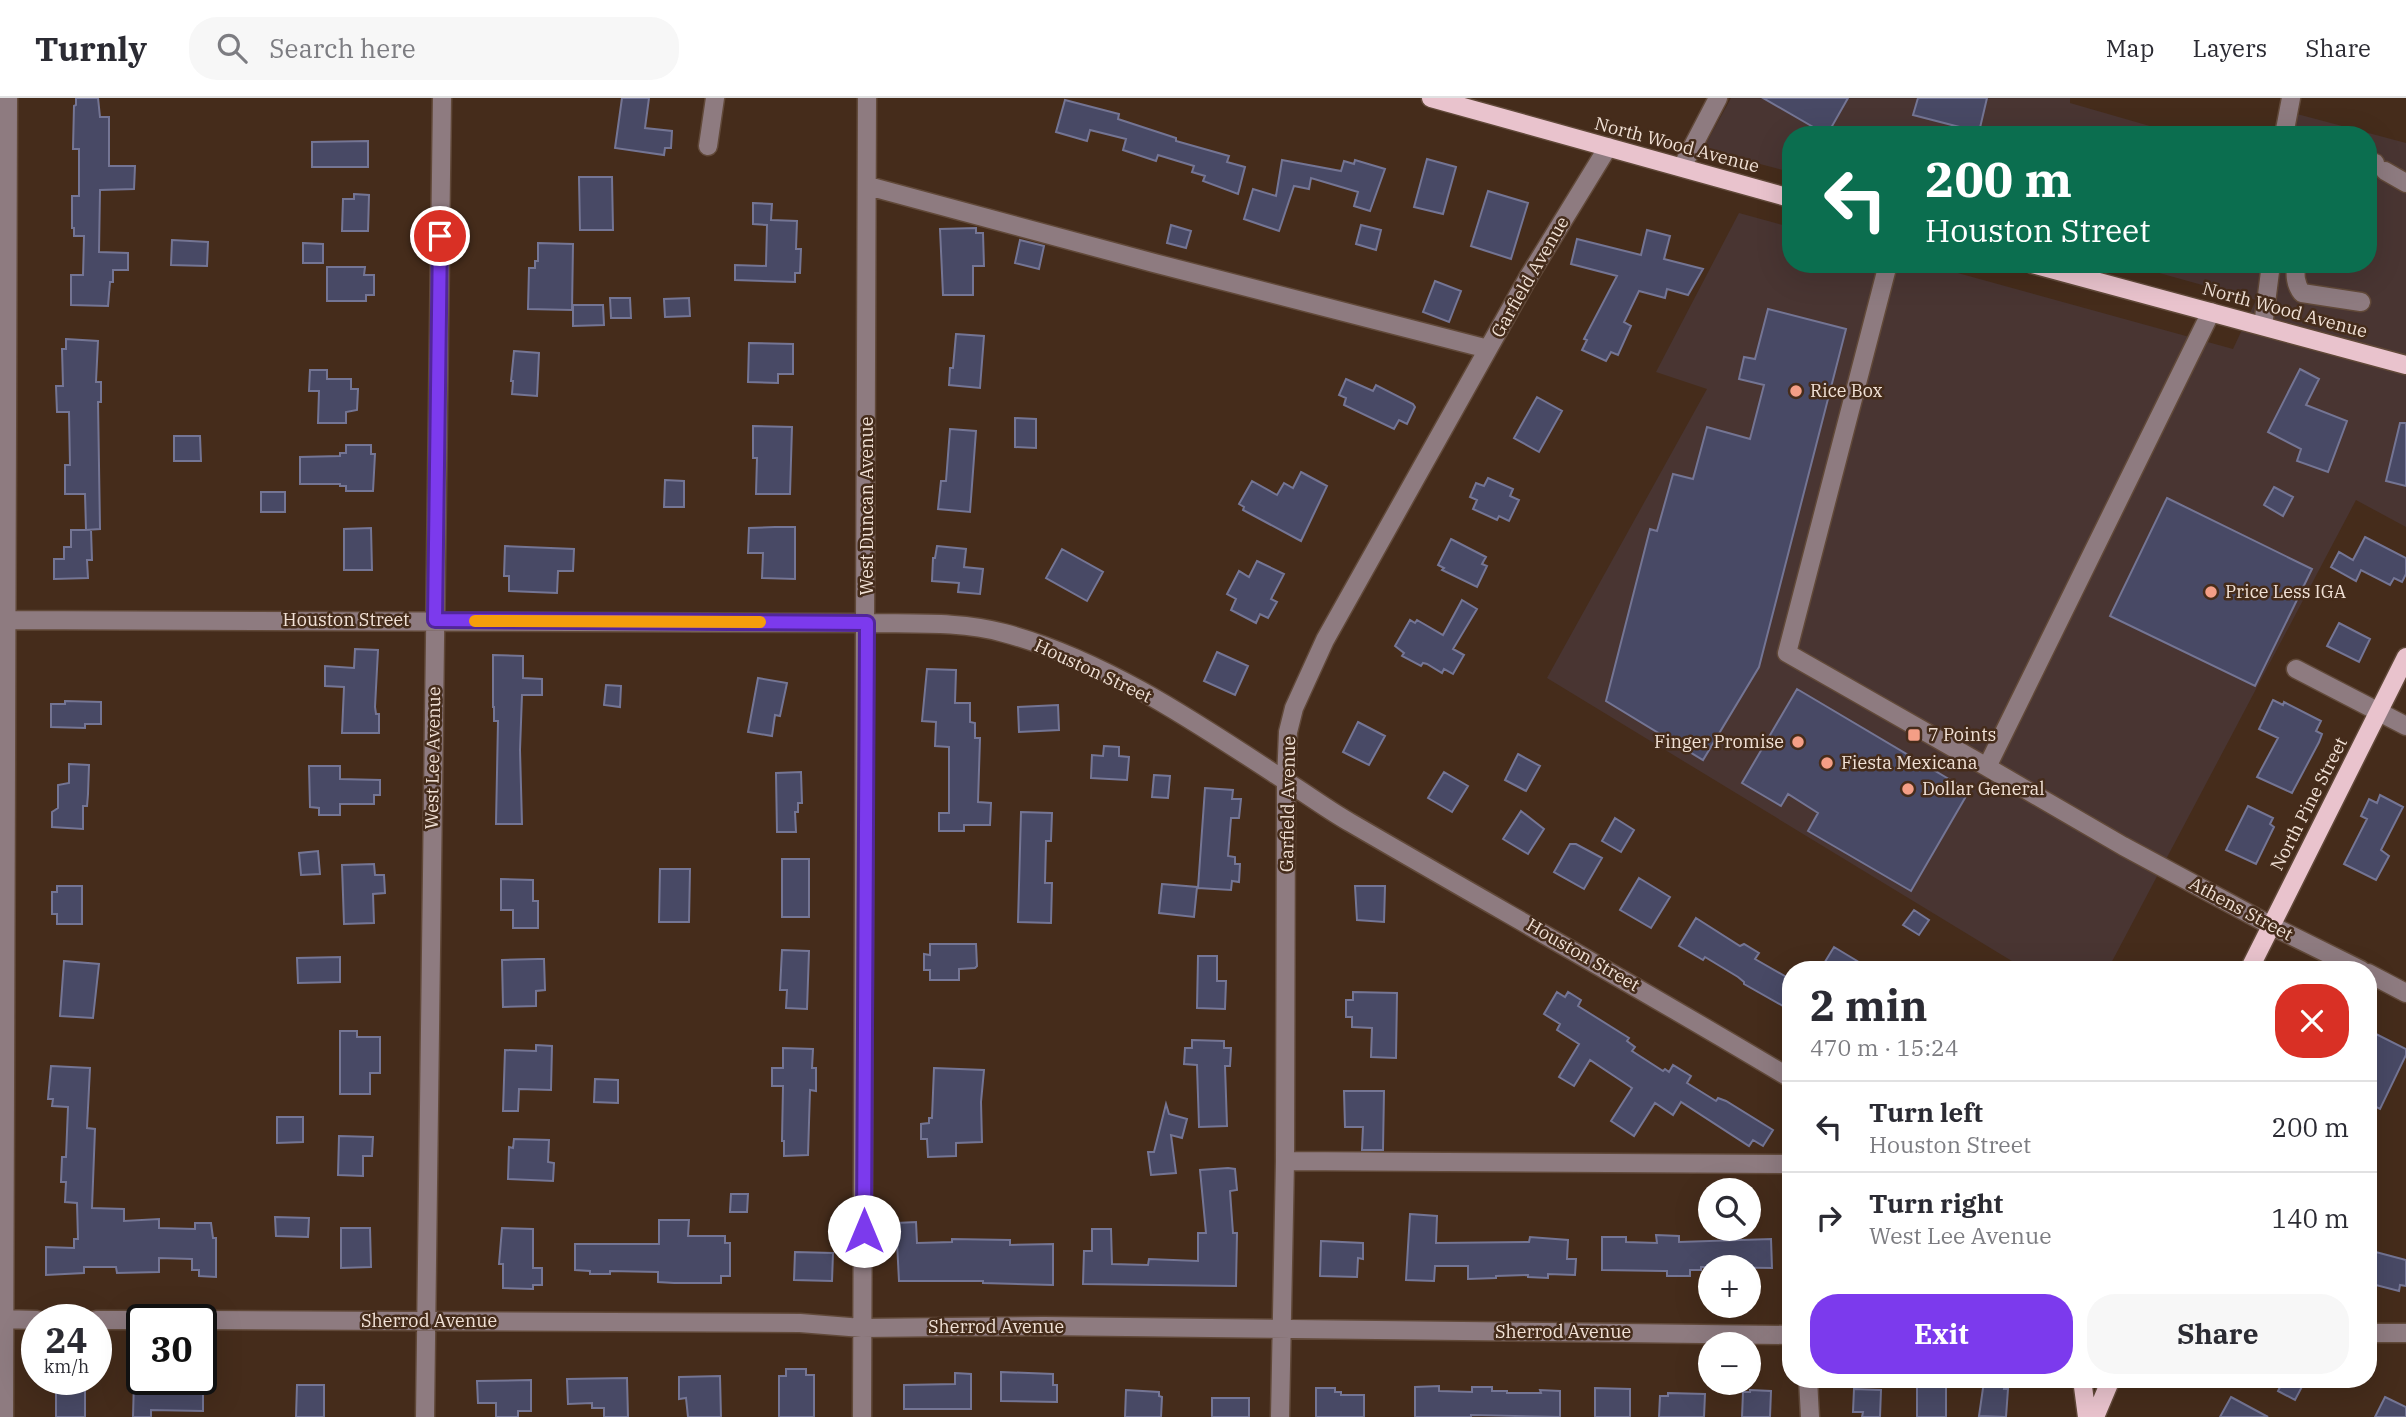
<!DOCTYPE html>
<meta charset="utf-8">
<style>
:root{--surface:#fff;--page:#f7f7f7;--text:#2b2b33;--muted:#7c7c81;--line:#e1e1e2;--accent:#7c3aed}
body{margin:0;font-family:"IBM Plex Serif",serif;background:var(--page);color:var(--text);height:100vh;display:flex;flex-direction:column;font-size:26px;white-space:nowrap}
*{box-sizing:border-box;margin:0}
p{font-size:23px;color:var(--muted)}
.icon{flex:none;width:38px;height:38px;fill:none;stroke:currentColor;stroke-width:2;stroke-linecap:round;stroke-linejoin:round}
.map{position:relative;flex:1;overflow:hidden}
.side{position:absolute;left:1782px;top:863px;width:595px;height:427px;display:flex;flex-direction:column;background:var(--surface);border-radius:28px;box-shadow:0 7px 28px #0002}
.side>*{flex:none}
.hud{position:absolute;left:1782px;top:28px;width:595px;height:147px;border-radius:28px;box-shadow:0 7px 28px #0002;background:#0b6e4f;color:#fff;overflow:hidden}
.buttons{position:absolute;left:1698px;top:1080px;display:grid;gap:14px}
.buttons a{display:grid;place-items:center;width:63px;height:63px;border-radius:50%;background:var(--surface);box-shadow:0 7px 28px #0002;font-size:35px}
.speed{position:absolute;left:21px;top:1206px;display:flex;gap:14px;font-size:35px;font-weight:700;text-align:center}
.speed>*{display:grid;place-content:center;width:91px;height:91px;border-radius:50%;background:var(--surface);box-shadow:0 7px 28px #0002;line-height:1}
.speed small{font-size:18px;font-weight:400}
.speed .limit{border:4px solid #111;border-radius:10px;background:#fff;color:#111}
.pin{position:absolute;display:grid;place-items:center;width:60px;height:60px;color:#fff;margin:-30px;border:4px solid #fff;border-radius:50%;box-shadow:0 2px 7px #0007}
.me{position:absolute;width:77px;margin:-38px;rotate:0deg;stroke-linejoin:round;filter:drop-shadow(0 0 5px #0008)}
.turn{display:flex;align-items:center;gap:24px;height:147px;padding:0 28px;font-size:32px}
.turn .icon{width:91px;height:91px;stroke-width:2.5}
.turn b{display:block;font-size:49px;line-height:60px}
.round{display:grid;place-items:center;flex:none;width:74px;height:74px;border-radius:28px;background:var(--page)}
.headline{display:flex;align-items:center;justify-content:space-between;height:119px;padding:0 28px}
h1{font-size:42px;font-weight:700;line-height:52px}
.cta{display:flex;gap:14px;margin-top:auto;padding:14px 28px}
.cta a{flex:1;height:80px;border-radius:28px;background:var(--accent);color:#fff;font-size:28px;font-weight:700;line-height:80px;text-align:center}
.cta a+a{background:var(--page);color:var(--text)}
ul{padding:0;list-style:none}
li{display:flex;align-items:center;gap:21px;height:91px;padding:0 28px;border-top:2px solid var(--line)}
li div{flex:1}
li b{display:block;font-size:26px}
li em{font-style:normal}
header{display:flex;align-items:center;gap:42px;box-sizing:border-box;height:98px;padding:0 35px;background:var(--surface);border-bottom:2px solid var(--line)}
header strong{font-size:33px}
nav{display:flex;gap:38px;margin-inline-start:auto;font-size:24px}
.search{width:490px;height:63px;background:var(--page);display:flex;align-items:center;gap:18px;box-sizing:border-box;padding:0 24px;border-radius:28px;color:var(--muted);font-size:26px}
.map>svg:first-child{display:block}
.commercial{fill:#493532}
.building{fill:#484965;stroke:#747594;stroke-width:2}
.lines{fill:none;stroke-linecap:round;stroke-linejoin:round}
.minor-casing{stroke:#614939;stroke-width:21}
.major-casing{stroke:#614939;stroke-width:21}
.minor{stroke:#8e7b80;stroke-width:18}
.major{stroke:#e9c3cd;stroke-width:18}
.route-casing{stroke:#51269a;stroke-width:18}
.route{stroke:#7c3aed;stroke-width:12}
.slow{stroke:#f59e0b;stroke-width:12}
.poi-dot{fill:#f49e86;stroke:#452c1b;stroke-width:2.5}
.labels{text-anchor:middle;stroke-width:5;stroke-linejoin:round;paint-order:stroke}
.street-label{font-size:18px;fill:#f1e1d6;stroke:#452c1b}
.poi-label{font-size:18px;fill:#f1e1d6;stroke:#452c1b;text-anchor:start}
</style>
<header>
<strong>Turnly</strong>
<div class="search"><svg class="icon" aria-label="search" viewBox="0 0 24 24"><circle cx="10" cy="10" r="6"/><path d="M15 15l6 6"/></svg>Search here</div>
<nav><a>Map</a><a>Layers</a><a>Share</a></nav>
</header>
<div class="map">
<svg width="2406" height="1319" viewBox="0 0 2406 1319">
<rect width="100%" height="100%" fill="#452c1b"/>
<path class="commercial" d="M1731,0h339v5l111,32h-391v37l-87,-23z
M2297,16l109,29v384l-50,-27 -248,469h-83l-478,-291 160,-289 -51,-17 83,-159 51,14v37h135l308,85 23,-49 -129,-36h241v-129h-73z"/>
<path class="building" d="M76,0h22l2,19h9v49h26l-1,23 -34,1 -1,62 29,1v17h-15v12h-3l-2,24 -37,-1v-30h12l1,-39h-10v-8h-2v-32h7v-47h-6l1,-43 2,-1z
M622,0h27l-4,30 27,3 -1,17h-6l-1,7 -49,-7z
M1763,0h85l-21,37z
M1918,0h69l-8,34 -66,-17z
M1065,2l54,14 -1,5 58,19v3l53,15 -2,6 18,5 -7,27 -35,-13 2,-5 -13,-4 2,-6 -36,-11 -2,6 -33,-11 3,-11 -36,-9 -3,11 -31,-9z
M368,43v26h-56v-25z
M1427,61l29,8 -13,47 -29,-7z
M1282,62l59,11 3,-10 10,3 1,-4 30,9 -15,42 -16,-5 4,-14 -47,-14 -2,11 -15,-3 -15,45 -35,-12 9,-30 23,7z
M579,79h33l1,53h-33z
M1488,93l40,12 -17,56 -40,-13z
M354,96l15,1 -1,36h-26l1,-32h11z
M753,105l19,1 -1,16 26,1 -1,28h5l-1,24h-5v9l-60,-2v-15l31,1 1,-41 -14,-1z
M1171,127l20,6 -5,17 -19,-5z
M1361,127l20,5 -5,20 -20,-6z
M976,130v5h7l1,33h-11v29h-30l-3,-66z
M1647,132l23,6 -6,23 39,10 -15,26 -21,-6 -2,9 -26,-7 -15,31 7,4 -13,29 -7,-3 -5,9 -24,-11 5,-10 -3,-1 33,-63 -46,-12 6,-25 64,16z
M172,142l36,2 -1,24 -36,-1z
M1020,142l24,6 -5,23 -24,-6z
M303,145l20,1v19h-20z
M538,145l35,1 -1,66 -44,-1 1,-41h6v-7h3z
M327,169h38l-1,8h10v20h-8v6h-39z
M1435,183l26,10 -12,31 -26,-10z
M610,200h20l1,20h-20z
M689,200l1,18 -25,1 -1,-18z
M573,207h30l1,20 -31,1z
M1768,211l78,20 -87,338 -56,93 -97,-59 44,-172 7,2 16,-57 20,5 14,-52 43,12 14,-54 -25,-6 5,-22 11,2z
M956,236l28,2 -4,52 -31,-3 1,-17h3z
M66,241l32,2 -2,41h5v20h-3l2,127 -14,1 -1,-36h-20v-29h5l-1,-53h-12l-1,-26h7l-1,-37h4z
M749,245l44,1v30h-15v9l-30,-1z
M514,253l25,2 -2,43 -25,-2 1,-13h-2z
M2300,271l19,10 -13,26 41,16 -19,51 -31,-11 4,-12 -33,-17z
M310,272h17v9h24v10h7l-1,21 -11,2v11h-28l1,-32h-10z
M1346,281l27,12 3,-6 37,19 2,3 -8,17 -8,-4 -5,9 -50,-24 2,-7 -7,-3z
M1537,299l25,14 -23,41 -25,-14z
M1015,320l21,1v29l-21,-1z
M2400,325h6v63l-20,-5z
M753,328l39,1 -2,67h-34l1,-36h-4z
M950,331l26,2 -6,81 -32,-3 3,-28h5z
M174,338h26l1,25h-27z
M346,347h25v9h4l-2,37h-27v-5h-6v-2h-40v-27l40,-1v-3h6z
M1301,374l26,14 -26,55 -58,-31 1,-3 -5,-3 13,-23 25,14 7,-12 9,5z
M1488,380l25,11 -3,7 9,4 -10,21 -10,-5 -2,4 -24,-11 4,-9 -7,-3 6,-14 8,3z
M665,382l19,1v26h-20z
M2274,389l19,10 -10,19 -19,-11z
M261,394h24v20h-24z
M2167,400l145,71 -57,117 -145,-70z
M775,429h20v52l-33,-1 1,-25h-15l1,-25z
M371,430l1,42h-28v-41z
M71,432h20l1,30h-5l1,18 -34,1v-20h10v-12h7z
M2365,439l41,21v16l-4,8 -8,-4 -4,7 -29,-15 -5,11 -25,-14 8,-15 14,8z
M1451,441l35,18 -4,7 5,2 -10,21 -35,-17 2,-2 -6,-3z
M505,448l69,3 -1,22h-15l-1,22 -48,-2v-15h-5z
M937,448l29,3 -2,18 19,2 -3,25 -22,-2 1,-9 -27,-2 1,-23h2z
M1062,451l41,23 -16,29 -41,-23z
M1257,463l27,13 -13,25 6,3 -9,16 -8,-4 -4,9 -25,-13 5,-11 -9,-5 12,-23 10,6z
M1462,502l15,9 -24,40 11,6 -11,19 -9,-5 -2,4 -15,-9 -4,-1 -2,3 -19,-10 2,-3 -9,-7 15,-26 5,3 2,-3 26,15z
M2339,525l31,16 -11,23 -32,-16z
M355,551l23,1 -3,57 1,7h3v19h-37l2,-46 -19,-1v-20l29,2z
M1217,554l31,14 -13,29 -31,-14z
M493,557l30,1v22l19,1v16h-20l-2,55 2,74h-26l2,-103h-4v-14h-1z
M927,571l29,1 -1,33h15v19l5,1v15h5l-2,64 13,1 -1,22h-26v6h-25v-18h10v-66l-14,-1 1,-24 -14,-1z
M758,580l29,5 -7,33 -5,-1 -3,21 -24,-4z
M606,587l15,1 -1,21 -16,-2z
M1797,591l172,102 -58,100 -103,-60 10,-18 -30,-19 -7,12 -39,-23z
M2273,602l10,5 1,-3 37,19 -5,10 6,3 -3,8 -27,51 -35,-16 21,-39 -19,-9z
M65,603l36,1v22h-16v4l-34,-1v-23h14z
M1058,607l1,25 -40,2 -1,-25z
M1358,624l27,14 -16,29 -26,-13z
M1104,648l15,1v9l10,1 -2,23 -36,-2 1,-23 11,1z
M1518,656l22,12 -14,25 -21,-11z
M69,666l20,1 -1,29 -1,12h-4v23l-31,-2v-15l6,-4v-23l11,-2z
M309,668h31v13l40,1v15h-6v9h-34v11h-21v-7l-9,-1z
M801,674l1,31h-4v9h-3l1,20h-19l-1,-59z
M1444,674l24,14 -16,26 -24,-14z
M1154,677l16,1 -2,22 -16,-1z
M1205,690l28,2 -1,9h9l-2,19h-8l-3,38 7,1v7h5l-1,18 -7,-1 -1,9 -33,-2z
M2380,697l23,12 -22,43 8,6 -13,24 -32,-16 23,-45 -6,-3 8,-17 8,4z
M2248,708l25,12 -3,6 4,3 -18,37 -30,-14z
M1521,713l23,18 -16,25 -25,-15z
M1021,714l31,1 -1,28h-5l-1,42h7l-1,40 -33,-1z
M1615,720l19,12 -13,22 -19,-11z
M1570,746h6l26,14 -18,31 -30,-17z
M318,753l2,23 -19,1 -2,-22z
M782,761h27v58h-27z
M374,766l1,11h9l1,18 -12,1 1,29 -30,1 -2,-59z
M660,771h30l-1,53h-30z
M1639,780l31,19 -19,31 -31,-18z
M501,781l32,1v21h5v27h-25v-18h-12z
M1162,786l35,3 -3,30 -35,-4z
M57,788h25v38h-25v-10h-5v-22h5z
M1355,788h30l-1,36 -27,-2z
M1914,812l15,10 -10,15 -16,-10z
M1696,820l44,28 4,-2 15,9 -4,6 35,20v31l-46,-26v-2l-6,-5 -33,-20 -2,3 -24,-14z
M930,846h46l1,22 -2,2 -16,1v11h-29v-10h-6v-16l6,1z
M1834,849l38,23h-52z
M782,852l27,1 -2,58 -21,-1 1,-18h-7z
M1198,858h19v25h9l-1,28 -28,-1z
M340,859v25l-42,1 -1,-25z
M538,861h6l1,31 -9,1v15l-33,1 -1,-47z
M64,863l35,3 -6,54 -33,-2z
M1353,894l44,1 -1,65 -25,-1 1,-29 -20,-1v-10h-6v-17h7z
M1557,894l8,5 3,-5 13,8 -3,6 51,32 -2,3 8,6 -3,4 31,20 2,-2 4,3 4,-7 18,11 -4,7 29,18 2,-3 8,3 47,29 -10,16 -10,-6 -4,6 -68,-44 -8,13 -18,-12 -21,33 -23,-15 21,-33 -42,-28 -16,26 -15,-9 20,-33 -22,-14 3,-6 -16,-10z
M2368,932l38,19v6l-26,54 -12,-6z
M340,933h17v6h23v36h-10v21h-30z
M1192,942l32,1v7h7l-1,18h-5l2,60 -28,1 -2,-62 -13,-1 1,-16h7z
M536,947l16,1 -1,44 -32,-1 -1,22h-15l2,-61 31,1z
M783,950l30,1 -1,19h4v23l-6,-1 -2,65 -24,1v-15h-2l1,-55h-11v-18h11z
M51,968l39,2 -3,60 8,1 -3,79 32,1v12l35,-2v9l36,1v-6h16l2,15h3v39l-17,-1v-6h-7v-11l-33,-1v14l-42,1 -1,-6h-32v6l-38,2v-28l28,1v-9h4l-1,-36 -12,-1 1,-20h-5l1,-25h4l2,-50 -16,-1 1,-7h-5z
M934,970l50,2 -3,32 1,40 -26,1v13l-28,1 -1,-18h-6v-15l8,-1v-5h3z
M595,981l23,1v23l-24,-1z
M1344,993h40l-1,59h-21l1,-23h-18z
M1166,1006l3,10 18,5 -5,19 -11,-3 5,38 -25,2 -3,-23h6z
M277,1019h26v25l-26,1z
M339,1038l34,1 -1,19h-9v20l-25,-1z
M514,1041l35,1 -1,22 6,1 -1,18 -45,-2 1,-32 4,1z
M1228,1070l7,1 2,21 -7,1 3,42h4l-1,53 -153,-2 1,-33h8v-22h19l1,35 36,1 1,-6 49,2v-28h8l-6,-63z
M731,1096h17l-1,18h-17z
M1410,1116l27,2 -1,27 93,-1 1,-5 38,3 -1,19h9l-1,16 -27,-1v4l-20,-1v-2l-32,1v2l-28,1v-13h-33l-1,15 -28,-1z
M275,1119l34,1 -1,19 -32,-1z
M659,1122h30l-1,16h37v7h5v33h-9v7h-47l-16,-1v-10l-48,-1v3h-20v-3l-15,-1v-26h84z
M916,1124l1,21 35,-1v-3l58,1v5l43,-1v41l-70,-2v-2h-84l-3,-58z
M341,1130h29l1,39 -30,1z
M502,1130l31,1v39h9v17h-9v4l-30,-1v-24h-4z
M1656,1137l23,1v6l92,-3 1,29 -71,-1v3h-11v6h-23v-5h-3l-62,-1v-33h24v5l31,1z
M1321,1143l42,2v16l-5,-1 -1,19 -37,-1z
M2372,1153l34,9v26l-6,-1 -1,6 -31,-8v-17z
M795,1154l38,1 -1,28 -38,-1z
M786,1271h20v6h8v42h-35v-41h7z
M1001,1274l52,2v11h4v17l-56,-1z
M955,1275l16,1v35h-67v-24l51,-1z
M720,1278l1,41h-33l-2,-19 -7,1v-22z
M627,1280l1,39h-24v-9h-12v-5l-24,1 -1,-25z
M56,1281h29v38h-29z
M1917,1281h22v7h7v31h-29z
M2284,1281h22l-11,21 -17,-9z
M134,1282l69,2v29l-52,-1v7h-18z
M531,1282v31h-13v6h-22v-14h-18l-1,-22z
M1984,1283l21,1 -1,7h4l-2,28 -27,-1z
M297,1287h27v32h-28z
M1439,1288v5l33,1v-5h20v4h15v2h34l-1,-3 20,1v26l-89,-2v2h-56v-30z
M1316,1290h19v4h6v3h23v22h-48z
M1595,1290l35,1v28h-35z
M1854,1291l27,1 -1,27h-18l1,-5h-10z
M1126,1292l33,2v4l3,1 -1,20h-36z
M1750,1292l21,1 -1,26h-28l1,-25h7z
M1668,1295l37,1 -1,23h-45l1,-21h8z
M2231,1299l37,20h-48z
M2385,1299l21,10v10h-31z
M1212,1300h37v19h-37z"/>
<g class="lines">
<defs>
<path id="minor" d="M2284,37l7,-37
M708,48l7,-48
M2368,63l7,2
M1682,69l36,-69
M2385,73l21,12
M868,88l286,77 334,86
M1888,166l-101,389 200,114
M2296,166c-1,11 -1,20 6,29l59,9
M2211,214l-224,455 136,79 147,79 91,45
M2263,228l8,-62
M0,522l867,3c45,1 94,-2 137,10 101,27 193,90 280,147 23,14 44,30 67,43 146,85 294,168 439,255
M2296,571l110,57
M2368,875l38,20
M1285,1063l505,3
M0,1221l37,1
M96,1222h46
M201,1222l599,3 62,5 182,-2 746,9
M2368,1235h38
M1808,1281l2,38
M4,1319l4,-1319
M425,1319l17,-1319
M862,1319l5,-1319
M1280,1319l5,-256 1,-381 2,-48 6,-24 31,-68 204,-364 79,-129"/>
<path id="major" d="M1431,0l359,100
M2032,166l374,101
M2249,872l157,-313
M2082,1281l5,38
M2095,1319l16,-38"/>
</defs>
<use href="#minor" class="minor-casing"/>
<use href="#major" class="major-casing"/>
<use href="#minor" class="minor"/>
<use href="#major" class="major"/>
</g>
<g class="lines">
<defs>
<path id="route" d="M440,138l-5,384 432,3 -3,608"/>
</defs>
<use href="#route" class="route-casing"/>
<use href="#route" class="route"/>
<path class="slow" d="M475,523l285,1"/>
</g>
<g class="poi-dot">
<circle cx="1796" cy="293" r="7"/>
<circle cx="2211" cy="494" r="7"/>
<rect x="1907" y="630" width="14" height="14" rx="3.5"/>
<circle cx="1798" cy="644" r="7"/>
<circle cx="1827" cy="665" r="7"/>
<circle cx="1908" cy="691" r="7"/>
</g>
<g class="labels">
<g class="street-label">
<text transform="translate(1677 47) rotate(15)" y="6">North Wood Avenue</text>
<text transform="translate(1530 179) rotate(-60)" y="6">Garfield Avenue</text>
<text transform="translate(2285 212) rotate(15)" y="6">North Wood Avenue</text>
<text transform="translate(867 408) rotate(-90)" y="6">West Duncan Avenue</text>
<text x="346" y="528">Houston Street</text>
<text transform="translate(1093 573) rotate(25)" y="6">Houston Street</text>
<text transform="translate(433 660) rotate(-89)" y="6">West Lee Avenue</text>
<text transform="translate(1288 706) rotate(-89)" y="6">Garfield Avenue</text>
<text transform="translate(2309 706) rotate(-63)" y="6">North Pine Street</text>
<text transform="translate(2241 811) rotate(28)" y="6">Athens Street</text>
<text transform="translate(1583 857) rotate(30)" y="6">Houston Street</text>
<text x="429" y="1229">Sherrod Avenue</text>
<text x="996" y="1235">Sherrod Avenue</text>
<text x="1563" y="1240">Sherrod Avenue</text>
</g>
<g class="poi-label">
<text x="1810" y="299">Rice Box</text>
<text x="2225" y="500">Price Less IGA</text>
<text x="1928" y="643">7 Points</text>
<text x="1784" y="650" text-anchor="end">Finger Promise</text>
<text x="1841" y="671">Fiesta Mexicana</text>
<text x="1922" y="697">Dollar General</text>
</g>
</g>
</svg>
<div class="buttons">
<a><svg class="icon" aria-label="search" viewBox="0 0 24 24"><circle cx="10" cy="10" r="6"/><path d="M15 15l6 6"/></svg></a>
<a>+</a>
<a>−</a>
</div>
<div class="speed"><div>24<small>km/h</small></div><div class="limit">30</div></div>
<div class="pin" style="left:440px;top:138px;background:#d93025"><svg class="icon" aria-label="arrive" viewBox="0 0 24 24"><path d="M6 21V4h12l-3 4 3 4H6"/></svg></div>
<svg class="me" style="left:864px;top:1133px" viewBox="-20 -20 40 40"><circle r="19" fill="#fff"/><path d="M0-13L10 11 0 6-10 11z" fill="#7c3aed"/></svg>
<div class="hud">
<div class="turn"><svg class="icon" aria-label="left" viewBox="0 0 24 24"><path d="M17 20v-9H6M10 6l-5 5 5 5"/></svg><div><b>200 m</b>Houston Street</div></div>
</div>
<section class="side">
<div class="headline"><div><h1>2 min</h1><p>470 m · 15:24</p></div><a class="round" style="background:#d93025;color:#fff"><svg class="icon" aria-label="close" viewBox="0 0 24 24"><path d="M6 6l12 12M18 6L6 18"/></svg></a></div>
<ul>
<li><svg class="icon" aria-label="left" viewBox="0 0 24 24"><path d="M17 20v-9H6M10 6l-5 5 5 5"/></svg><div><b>Turn left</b><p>Houston Street</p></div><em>200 m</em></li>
<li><svg class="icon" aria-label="right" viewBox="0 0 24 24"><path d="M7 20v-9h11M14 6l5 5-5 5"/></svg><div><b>Turn right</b><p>West Lee Avenue</p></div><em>140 m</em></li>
</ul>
<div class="cta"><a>Exit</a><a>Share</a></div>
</section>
</div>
